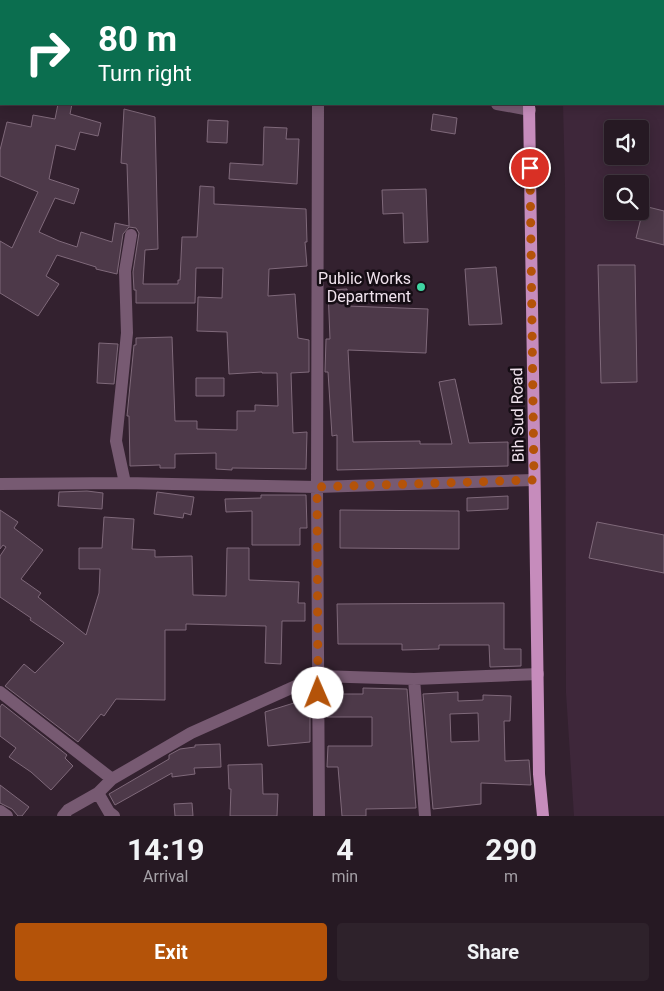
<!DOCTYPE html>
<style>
:root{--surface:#261923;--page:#2e222b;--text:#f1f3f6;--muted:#a4a0a6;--line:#423841;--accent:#b45309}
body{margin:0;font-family:Roboto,sans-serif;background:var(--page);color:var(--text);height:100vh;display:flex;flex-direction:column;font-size:19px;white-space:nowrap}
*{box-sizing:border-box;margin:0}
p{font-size:16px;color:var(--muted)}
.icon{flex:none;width:28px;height:28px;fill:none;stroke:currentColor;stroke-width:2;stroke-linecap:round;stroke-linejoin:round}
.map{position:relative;height:816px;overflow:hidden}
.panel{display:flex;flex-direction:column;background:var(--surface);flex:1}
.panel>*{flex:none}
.hud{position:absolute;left:0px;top:0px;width:665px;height:105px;box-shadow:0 2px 12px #0003,0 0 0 1px var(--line);background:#0b6e4f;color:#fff;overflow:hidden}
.controls{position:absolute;left:604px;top:120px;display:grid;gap:10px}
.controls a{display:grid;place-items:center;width:45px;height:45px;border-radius:5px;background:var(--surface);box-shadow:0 2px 12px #0003,0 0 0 1px var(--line);font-size:25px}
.pin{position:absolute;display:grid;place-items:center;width:42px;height:42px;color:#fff;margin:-21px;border:2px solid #fff;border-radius:50%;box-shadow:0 1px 5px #0007}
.me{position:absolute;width:55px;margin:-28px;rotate:359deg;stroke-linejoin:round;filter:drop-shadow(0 0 4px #0008)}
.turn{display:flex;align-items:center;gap:18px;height:105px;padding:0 15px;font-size:22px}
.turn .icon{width:65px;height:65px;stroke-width:2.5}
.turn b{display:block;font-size:35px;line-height:42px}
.eta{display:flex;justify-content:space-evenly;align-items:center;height:85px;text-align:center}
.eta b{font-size:30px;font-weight:700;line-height:35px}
.action{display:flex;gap:10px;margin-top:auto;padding:10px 15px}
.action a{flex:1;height:58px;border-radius:5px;background:var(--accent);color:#fff;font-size:20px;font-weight:700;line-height:58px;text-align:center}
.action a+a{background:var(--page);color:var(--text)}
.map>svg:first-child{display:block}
.built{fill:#3e273a;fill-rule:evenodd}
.building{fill:#4d3949;stroke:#7f697a;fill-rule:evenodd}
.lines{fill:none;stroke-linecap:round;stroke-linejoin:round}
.minor{stroke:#775a72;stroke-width:12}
.major{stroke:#c68cbc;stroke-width:12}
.route{stroke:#b45309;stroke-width:9;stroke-dasharray:0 16.2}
.poi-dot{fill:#3fd4a2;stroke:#150d14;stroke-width:2}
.labels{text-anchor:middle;stroke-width:5;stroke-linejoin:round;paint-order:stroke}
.poi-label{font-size:16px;fill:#efe2ec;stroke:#150d14;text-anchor:end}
.street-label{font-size:16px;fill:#efe2ec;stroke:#150d14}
</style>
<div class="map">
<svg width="664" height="816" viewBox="0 0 664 816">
<rect width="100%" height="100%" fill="#33212f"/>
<path class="built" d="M664,93v723h-90l-8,-123 -1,-508 -2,-81h101zM612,129h28v27h-28zM612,184h28v27h-28z"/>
<path class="building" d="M58,104h14l-2,10 31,9 -3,13 -18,-4 -5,18 -19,-5 -7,34 30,10 -5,15 -19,-6 -16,34 20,9 18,6 4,-15 31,10 3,-19 14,3 -2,-62 -6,-1 3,-54 31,8 3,132 -13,1 -2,34h35v-4h2l2,-43h15l3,-51 14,1v17l92,5 1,33h-2l2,24 -38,3 -1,27 27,-2 3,44 11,2v32l-18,1 2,60 14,-1 -1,37 -74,-1v2l-16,-1v-16l-41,1v14h-15v-3l-30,1 -1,-50h-2l7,-71h2v-7l36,-1 3,84h22v8l40,1v-19h18v-6l23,1 -1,-33h-15v-1l-33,2 -2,-42 -30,-1 1,-34 24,1 1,-30h-27l-1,35h-59v-13h-2l-1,-18 6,-39 -3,-5 -7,-1 -6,7 -6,40 -21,-5v-2l-39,-12 -11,21 13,8 -21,32 -38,-23v-52l12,7 26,-56 -38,-16v-26l7,-28 24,5 2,-12 22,4z
M433,114l24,4 -2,16 -24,-4z
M208,120l20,1 -1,22 -20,-1z
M264,127l23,1 -1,11h13l-2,45 -68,-5 1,-16 33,2z
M426,189l2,53 -24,1 -1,-30 -20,1 -1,-24z
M644,206l20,5v34l-28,-7z
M598,265h37l2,117 -36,1z
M496,267l6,57 -33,1 -4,-56z
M347,289v17l81,3 -2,44 -78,-3 5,92 67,-1v3h32l-13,-62 16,-3 14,64 39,-1v24l-171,4v-35l-5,1 -4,-64h-3l1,-33h4l-2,-49z
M99,343l19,1 -4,40 -17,-1z
M196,378h28v18h-28z
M87,491l16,2 -1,16 -44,-3 1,-14z
M157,492l37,5 -3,18 -7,-2 -1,5 -29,-4z
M261,495h45l1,33h-7v17h-48v-34l-26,1 -1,-13 36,-1z
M508,496v13l-41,2v-13z
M0,510l18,12 -4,6 29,22 -22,29 20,14 -3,4 48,38 13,-42 1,-24h-21v-21h23l2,-31 30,2 -2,30 23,1v7l37,-1 1,39 33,1 1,-48h22v32l50,2 -1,21h7v18h-23l-1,43 -16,-1 1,-37 -80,-2v6h-21v70l-49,-1 -12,17 -3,-2 -23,28 -73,-56 19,-22 11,9 29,-30 -34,-23 1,-2 -31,-21v-41l6,-9 -3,-2 -3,4z
M340,510l119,1v38l-119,-1z
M597,522l67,13v38l-75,-15z
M504,603v46h17v17l-31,1 -1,-22h-50v4l-37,1v-6h-64l-1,-40z
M363,688l44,1 9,119 -50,1v7h-24l-4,-49h-11l1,-21h44v-29h-45l-1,-23h37z
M458,692v9l25,-1v-5l28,1 -1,25h-6l1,40 24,-1 2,25 -50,-2v21l-48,5 -10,-115zM478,713l1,28 -28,1 -1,-28z
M310,698v44l-42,4 -3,-34z
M2,704l65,51 -2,3 8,8 -22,24 -20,-18 -22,-15 7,-9 -16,-12v-29z
M220,744l1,23 -27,1 1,6 -23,3v-4l-57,32 -6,-11 60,-35v-4l11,-6 15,-2v-2z
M262,764l1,30h15l-1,22h-47l1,-27h-2l-1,-24z
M0,785l29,22 -7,9h-4l-6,-7 -12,-6z
M192,803l1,13h-18l-1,-12z"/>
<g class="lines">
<path class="minor" d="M13,0l5,1
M318,104l-1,383 2,329
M497,104l33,6
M125,483l-9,-42 11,-108 -2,-62 6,-36
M0,484l125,-1 192,4 217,-7
M414,679l11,137
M0,692l112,87
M98,793l11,19 5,4
M0,811l7,5
M63,816l5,-6 30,-17 14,-14 79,-46 127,-57 96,3 124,-5"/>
<path class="major" d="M529,1v-1
M529,104l10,670 4,42"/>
</g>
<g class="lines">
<path class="route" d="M318,693l-1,-206 217,-7 -4,-312"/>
</g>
<circle class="poi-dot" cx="421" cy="287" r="5"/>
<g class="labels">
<g class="poi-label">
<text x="411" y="284">Public Works<tspan x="411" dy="18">Department</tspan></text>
</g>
<g class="street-label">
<text transform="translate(517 415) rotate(-91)" y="6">Bih Sud Road</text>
</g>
</g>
</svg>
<div class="controls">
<a><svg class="icon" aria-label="sound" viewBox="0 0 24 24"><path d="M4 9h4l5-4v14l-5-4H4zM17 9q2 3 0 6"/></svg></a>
<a><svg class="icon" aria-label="search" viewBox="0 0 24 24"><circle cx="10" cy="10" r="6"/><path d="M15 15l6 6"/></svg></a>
</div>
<div class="pin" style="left:530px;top:168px;background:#d93025"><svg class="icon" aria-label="arrive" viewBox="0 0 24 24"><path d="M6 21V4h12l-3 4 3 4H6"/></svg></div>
<svg class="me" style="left:318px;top:693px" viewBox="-20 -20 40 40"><circle r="19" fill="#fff"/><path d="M0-13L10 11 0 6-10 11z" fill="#b45309"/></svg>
<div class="hud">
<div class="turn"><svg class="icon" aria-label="right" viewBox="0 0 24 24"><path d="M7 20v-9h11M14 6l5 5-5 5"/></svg><div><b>80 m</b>Turn right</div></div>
</div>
</div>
<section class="panel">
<div class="eta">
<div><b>14:19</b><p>Arrival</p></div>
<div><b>4</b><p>min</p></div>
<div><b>290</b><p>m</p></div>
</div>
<div class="action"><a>Exit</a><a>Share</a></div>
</section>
